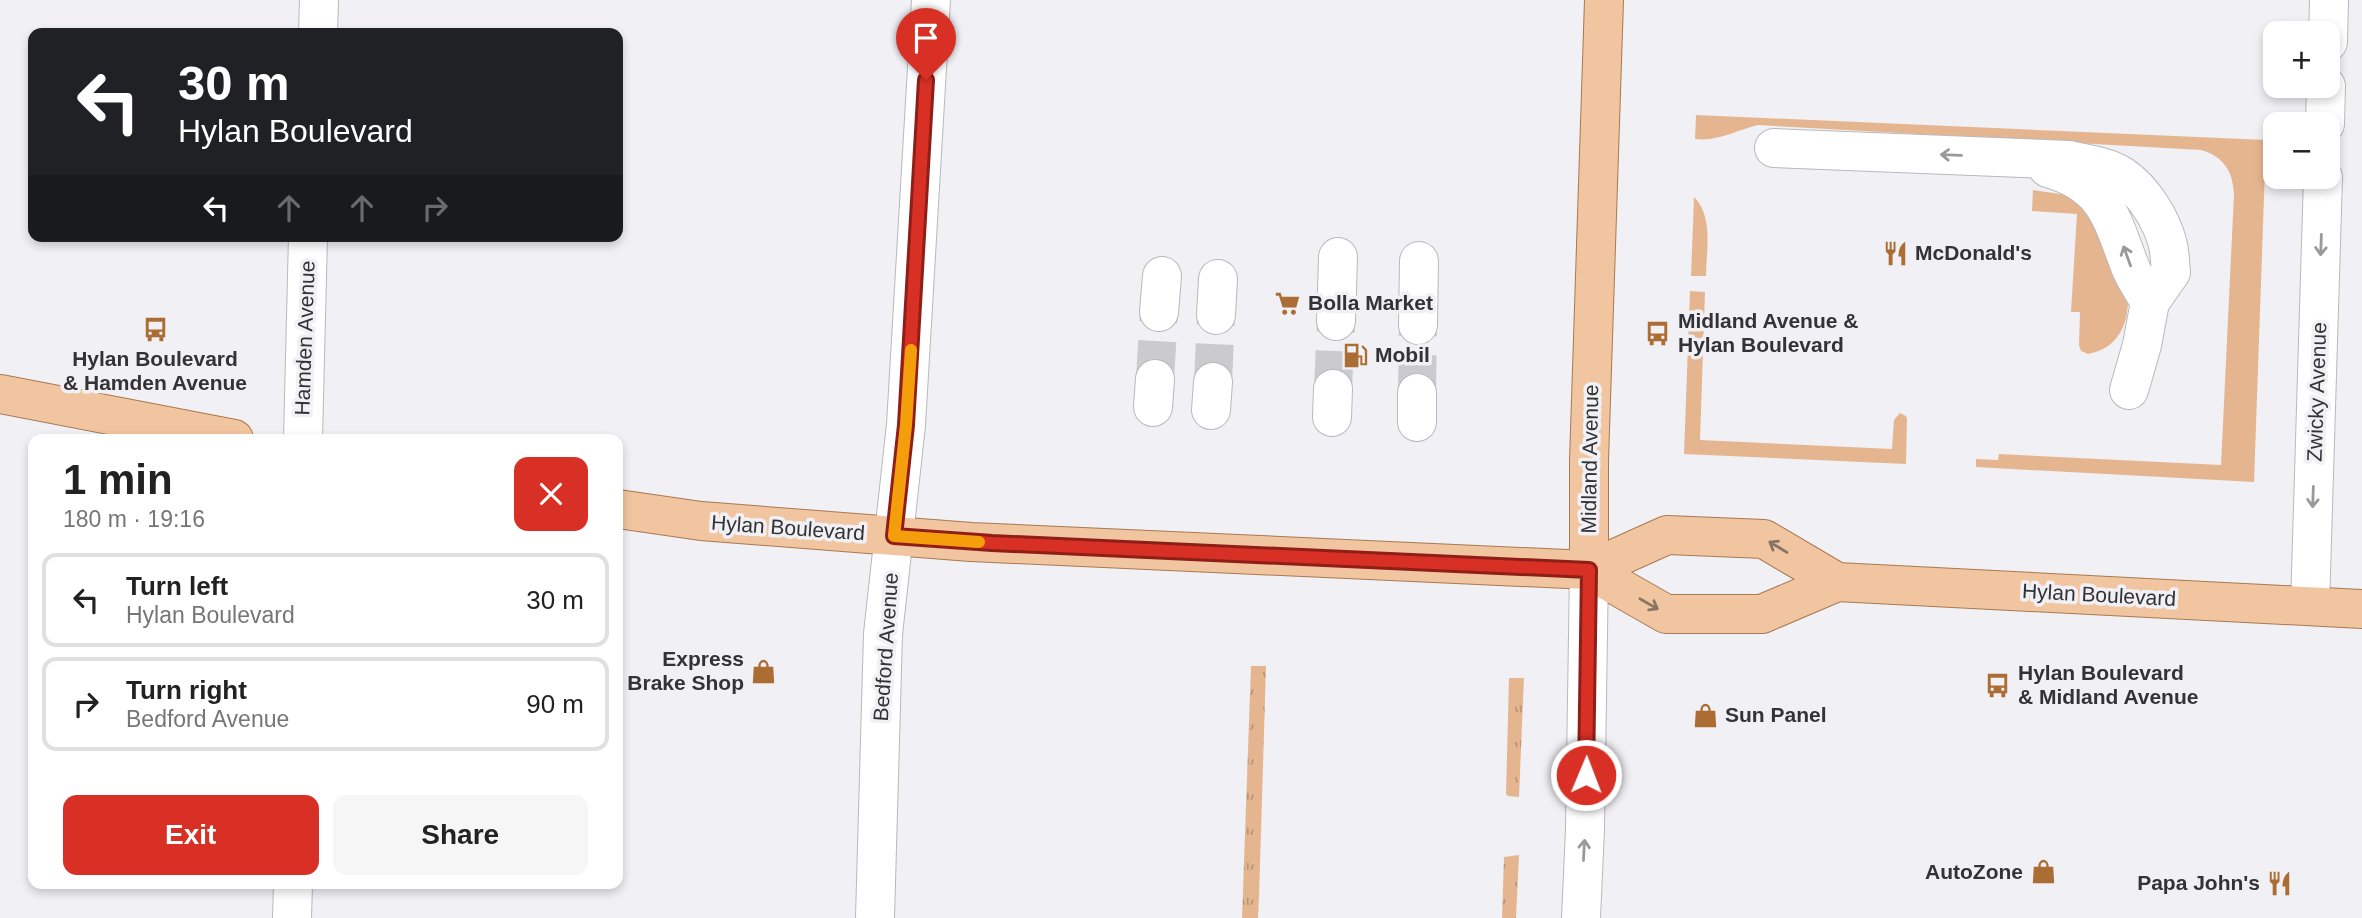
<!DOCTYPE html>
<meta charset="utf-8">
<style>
:root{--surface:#fff;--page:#f6f6f6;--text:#222;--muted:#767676;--line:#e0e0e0;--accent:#d93025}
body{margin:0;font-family:Arial,sans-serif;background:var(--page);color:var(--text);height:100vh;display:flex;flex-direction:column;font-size:26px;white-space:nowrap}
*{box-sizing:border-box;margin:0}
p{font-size:23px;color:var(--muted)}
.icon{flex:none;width:38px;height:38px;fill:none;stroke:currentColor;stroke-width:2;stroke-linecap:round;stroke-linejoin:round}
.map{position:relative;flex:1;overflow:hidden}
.side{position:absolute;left:28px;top:434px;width:595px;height:455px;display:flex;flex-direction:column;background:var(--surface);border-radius:14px;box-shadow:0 4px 10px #0003}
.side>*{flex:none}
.top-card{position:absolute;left:28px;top:28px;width:595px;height:214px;border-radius:14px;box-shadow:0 4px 10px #0003;background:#202124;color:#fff;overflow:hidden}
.tools{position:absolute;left:2263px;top:21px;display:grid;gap:14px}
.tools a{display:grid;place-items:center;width:77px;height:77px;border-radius:14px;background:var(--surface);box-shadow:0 4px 10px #0003;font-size:35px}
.pin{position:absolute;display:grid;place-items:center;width:60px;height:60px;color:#fff;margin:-72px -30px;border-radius:50% 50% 50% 0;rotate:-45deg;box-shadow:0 0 7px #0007}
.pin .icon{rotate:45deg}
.me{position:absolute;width:77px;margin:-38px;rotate:1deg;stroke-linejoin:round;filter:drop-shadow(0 0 5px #0008)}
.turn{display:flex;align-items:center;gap:24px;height:147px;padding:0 35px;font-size:32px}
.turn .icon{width:91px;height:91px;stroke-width:2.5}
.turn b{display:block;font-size:49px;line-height:60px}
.lanes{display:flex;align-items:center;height:66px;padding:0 35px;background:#0003;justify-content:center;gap:35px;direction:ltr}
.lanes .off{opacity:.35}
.round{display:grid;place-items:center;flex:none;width:74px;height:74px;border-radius:14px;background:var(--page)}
.overview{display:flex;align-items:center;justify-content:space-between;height:119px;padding:0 35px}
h1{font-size:42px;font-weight:700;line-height:52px}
.primary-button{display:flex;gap:14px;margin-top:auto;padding:14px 35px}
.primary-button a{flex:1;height:80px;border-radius:14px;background:var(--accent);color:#fff;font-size:28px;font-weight:700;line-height:80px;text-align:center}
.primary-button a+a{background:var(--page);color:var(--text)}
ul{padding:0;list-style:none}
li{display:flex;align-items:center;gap:21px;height:94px;margin:0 14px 10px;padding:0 21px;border:4px solid var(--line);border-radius:14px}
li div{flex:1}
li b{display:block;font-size:26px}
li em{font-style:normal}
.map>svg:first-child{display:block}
.grass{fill:url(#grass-tufts)}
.garden{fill:#e5b590}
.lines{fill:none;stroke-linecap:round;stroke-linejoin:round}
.minor-tunnel{stroke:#cacacf;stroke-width:38;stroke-dasharray:38 19;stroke-linecap:butt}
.minor-casing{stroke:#b9b9bd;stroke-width:40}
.major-casing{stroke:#a97951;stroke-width:40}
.minor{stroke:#fff;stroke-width:38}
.major{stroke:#f1c5a0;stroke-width:38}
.oneway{stroke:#99999a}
.oneway2{stroke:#887565}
.route-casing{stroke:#8d1f18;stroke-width:18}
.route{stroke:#d93025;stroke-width:12}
.slow{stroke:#f59e0b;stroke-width:12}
.labels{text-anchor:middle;stroke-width:7;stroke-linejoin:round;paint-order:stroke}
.poi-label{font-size:21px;font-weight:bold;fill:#333335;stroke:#f0f0f5;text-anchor:start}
.street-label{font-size:21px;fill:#333335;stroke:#f0f0f5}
</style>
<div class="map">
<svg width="2362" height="918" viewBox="0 0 2362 918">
<defs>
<pattern id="grass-tufts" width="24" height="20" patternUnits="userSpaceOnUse" patternTransform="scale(1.75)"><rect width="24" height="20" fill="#e5b590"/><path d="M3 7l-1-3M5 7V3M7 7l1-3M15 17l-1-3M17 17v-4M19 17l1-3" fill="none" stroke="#ba9476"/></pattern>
</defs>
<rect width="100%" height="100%" fill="#f0f0f5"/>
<path class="grass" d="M1251,666h15l-7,232 -1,20h-16z
M1509,678h15l-5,119 -11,-1 -2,-2z
M1519,855l-3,63h-14l2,-61z"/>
<path class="garden" d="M1696,115l570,25 -12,342 -278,-15v-8l22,1 1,-6 222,11 13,-271c-1,-23 -11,-38 -33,-44l-443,-25c-22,5 -40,17 -63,14z
M2033,190l47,7 48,103c0,27 -12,49 -40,54l-7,-3 -2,-6 1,-33h-9l6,-98 -45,-3z
M1694,197c20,20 12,54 12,79h-15z
M1690,291l15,1 -5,148 192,9 2,-29 6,-7 6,3 1,3 -1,45 -222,-10z"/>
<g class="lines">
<path class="minor-tunnel" d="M1155,379l4,-67
M1213,382l3,-67
M1333,389l3,-68
M1417,393l1,-68"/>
<defs>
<path id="minor" d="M318,33l1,-33
M2328,42l1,-42
M2325,124l1,-38
M1774,148l295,12c17,4 38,6 53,16 21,14 40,44 46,69 2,9 2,18 3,27l-21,30
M2048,168c59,17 63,50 83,101 5,11 12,22 19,33l-8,43 -13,45
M1159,312l3,-36
M1216,315l2,-36
M1336,321l2,-64
M1418,325l1,-64
M1153,407l2,-28
M1211,410l2,-28
M1332,417l1,-28
M1417,422v-29
M303,439l5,-203
M2310,606l13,-429
M292,918l1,-34
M875,918l8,-284 23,-209 25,-425
M1581,918l4,-89 4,-259"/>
<path id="major" d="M0,394l234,45
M618,509l83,12 270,21 618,28 77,44h96l75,-32 525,27
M1589,570v-109l15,-461
M1589,570l78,-35 97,4 73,43"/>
</defs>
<use href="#minor" class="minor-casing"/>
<use href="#major" class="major-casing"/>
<use href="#minor" class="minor"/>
<use href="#major" class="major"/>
</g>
<defs><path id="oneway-shaft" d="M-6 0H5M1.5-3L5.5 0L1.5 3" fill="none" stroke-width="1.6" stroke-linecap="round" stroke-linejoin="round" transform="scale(1.75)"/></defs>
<g class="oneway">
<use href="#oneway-shaft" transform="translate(1951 155) rotate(-178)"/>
<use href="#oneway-shaft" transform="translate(2321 245) rotate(92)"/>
<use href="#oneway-shaft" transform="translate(2127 256) rotate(-110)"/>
<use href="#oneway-shaft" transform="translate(2313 497) rotate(92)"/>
<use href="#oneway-shaft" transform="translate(1584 850) rotate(-87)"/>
</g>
<g class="oneway2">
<use href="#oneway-shaft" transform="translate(1778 547) rotate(-149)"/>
<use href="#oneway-shaft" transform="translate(1649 604) rotate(30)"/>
</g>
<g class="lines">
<defs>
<path id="route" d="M926,80l-20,345 -12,111 98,7 597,27 -3,205"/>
</defs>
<use href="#route" class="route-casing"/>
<use href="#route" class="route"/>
<path class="slow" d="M911,350l-5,75 -12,111 85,6"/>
</g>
<defs>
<symbol id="restaurant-bare" viewBox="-9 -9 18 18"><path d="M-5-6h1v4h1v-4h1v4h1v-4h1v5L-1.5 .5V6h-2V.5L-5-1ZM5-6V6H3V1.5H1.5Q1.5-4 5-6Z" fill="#ac6d35" stroke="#f0f0f5" stroke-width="2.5" paint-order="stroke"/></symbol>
<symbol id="supermarket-bare" viewBox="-9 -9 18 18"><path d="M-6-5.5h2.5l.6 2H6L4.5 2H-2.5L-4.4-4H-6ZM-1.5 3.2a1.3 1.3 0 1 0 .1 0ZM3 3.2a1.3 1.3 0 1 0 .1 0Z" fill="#ac6d35" stroke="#f0f0f5" stroke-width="2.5" paint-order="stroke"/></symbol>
<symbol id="bus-bare" viewBox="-9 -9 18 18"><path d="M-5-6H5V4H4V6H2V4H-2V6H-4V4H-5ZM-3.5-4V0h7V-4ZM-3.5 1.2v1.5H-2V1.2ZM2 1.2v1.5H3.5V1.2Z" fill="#ac6d35" stroke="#f0f0f5" stroke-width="2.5" paint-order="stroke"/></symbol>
<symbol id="fuel-bare" viewBox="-9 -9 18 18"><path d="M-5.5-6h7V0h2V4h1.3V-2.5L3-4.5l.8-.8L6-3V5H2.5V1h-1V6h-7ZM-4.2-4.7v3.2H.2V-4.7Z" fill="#ac6d35" stroke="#f0f0f5" stroke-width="2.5" paint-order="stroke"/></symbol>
<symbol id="shop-bare" viewBox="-9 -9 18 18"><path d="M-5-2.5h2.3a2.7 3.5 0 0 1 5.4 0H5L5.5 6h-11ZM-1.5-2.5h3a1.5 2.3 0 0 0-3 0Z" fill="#ac6d35" stroke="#f0f0f5" stroke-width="2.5" paint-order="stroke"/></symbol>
</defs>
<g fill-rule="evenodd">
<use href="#restaurant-bare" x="1878" y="236" width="35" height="35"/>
<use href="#supermarket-bare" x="1270" y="286" width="35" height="35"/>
<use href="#bus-bare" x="138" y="312" width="35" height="35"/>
<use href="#bus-bare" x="1640" y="316" width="35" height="35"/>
<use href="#fuel-bare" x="1338" y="338" width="35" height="35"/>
<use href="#shop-bare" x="746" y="654" width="35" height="35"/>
<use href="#bus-bare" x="1980" y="668" width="35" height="35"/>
<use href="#shop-bare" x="1688" y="698" width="35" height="35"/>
<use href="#shop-bare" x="2026" y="854" width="35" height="35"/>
<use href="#restaurant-bare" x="2262" y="866" width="35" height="35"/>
</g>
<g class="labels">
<g class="poi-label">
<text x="1915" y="260">McDonald's</text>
<text x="1308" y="310">Bolla Market</text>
<text x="1678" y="328">Midland Avenue &amp;<tspan x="1678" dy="24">Hylan Boulevard</tspan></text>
<text x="1375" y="362">Mobil</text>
<text x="155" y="366" text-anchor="middle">Hylan Boulevard<tspan x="155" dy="24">&amp; Hamden Avenue</tspan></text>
<text x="744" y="666" text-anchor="end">Express<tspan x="744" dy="24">Brake Shop</tspan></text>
<text x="2018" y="680">Hylan Boulevard<tspan x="2018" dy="24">&amp; Midland Avenue</tspan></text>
<text x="1725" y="722">Sun Panel</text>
<text x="2023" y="879" text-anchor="end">AutoZone</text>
<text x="2260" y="890" text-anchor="end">Papa John's</text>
</g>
<g class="street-label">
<text transform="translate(305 338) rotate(-88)" y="7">Hamden Avenue</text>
<text transform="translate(2317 392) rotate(-88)" y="7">Zwicky Avenue</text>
<text transform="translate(1590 459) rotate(-89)" y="7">Midland Avenue</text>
<text transform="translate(788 528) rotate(4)" y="7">Hylan Boulevard</text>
<text transform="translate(2099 595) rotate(3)" y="7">Hylan Boulevard</text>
<text transform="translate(886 647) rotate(-86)" y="7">Bedford Avenue</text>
</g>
</g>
</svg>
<div class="tools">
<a>+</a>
<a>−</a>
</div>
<div class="pin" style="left:926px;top:80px;background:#d93025"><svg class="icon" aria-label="arrive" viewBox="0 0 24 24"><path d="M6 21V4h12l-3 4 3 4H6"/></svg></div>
<svg class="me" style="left:1586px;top:775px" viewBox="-20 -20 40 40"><circle r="17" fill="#d93025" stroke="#fff" stroke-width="3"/><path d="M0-11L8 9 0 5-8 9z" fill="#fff"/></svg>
<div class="top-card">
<div class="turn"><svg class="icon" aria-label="left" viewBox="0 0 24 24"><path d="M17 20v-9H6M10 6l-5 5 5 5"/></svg><div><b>30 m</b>Hylan Boulevard</div></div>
<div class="lanes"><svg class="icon" aria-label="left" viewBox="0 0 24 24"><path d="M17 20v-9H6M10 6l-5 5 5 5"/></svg><svg class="icon off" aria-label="ahead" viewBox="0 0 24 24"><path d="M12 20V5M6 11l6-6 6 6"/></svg><svg class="icon off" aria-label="ahead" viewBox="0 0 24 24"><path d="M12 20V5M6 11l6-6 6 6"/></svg><svg class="icon off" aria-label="right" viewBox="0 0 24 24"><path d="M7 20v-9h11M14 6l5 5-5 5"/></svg></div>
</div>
<section class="side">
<div class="overview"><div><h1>1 min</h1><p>180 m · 19:16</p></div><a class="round" style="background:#d93025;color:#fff"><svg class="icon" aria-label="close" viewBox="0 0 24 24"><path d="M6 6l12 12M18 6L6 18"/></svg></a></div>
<ul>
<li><svg class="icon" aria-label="left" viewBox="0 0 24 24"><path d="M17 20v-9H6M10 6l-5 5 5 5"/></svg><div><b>Turn left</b><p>Hylan Boulevard</p></div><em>30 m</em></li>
<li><svg class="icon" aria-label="right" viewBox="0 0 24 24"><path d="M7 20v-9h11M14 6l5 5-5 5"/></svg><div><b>Turn right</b><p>Bedford Avenue</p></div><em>90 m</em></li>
</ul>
<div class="primary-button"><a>Exit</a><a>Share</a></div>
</section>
</div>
